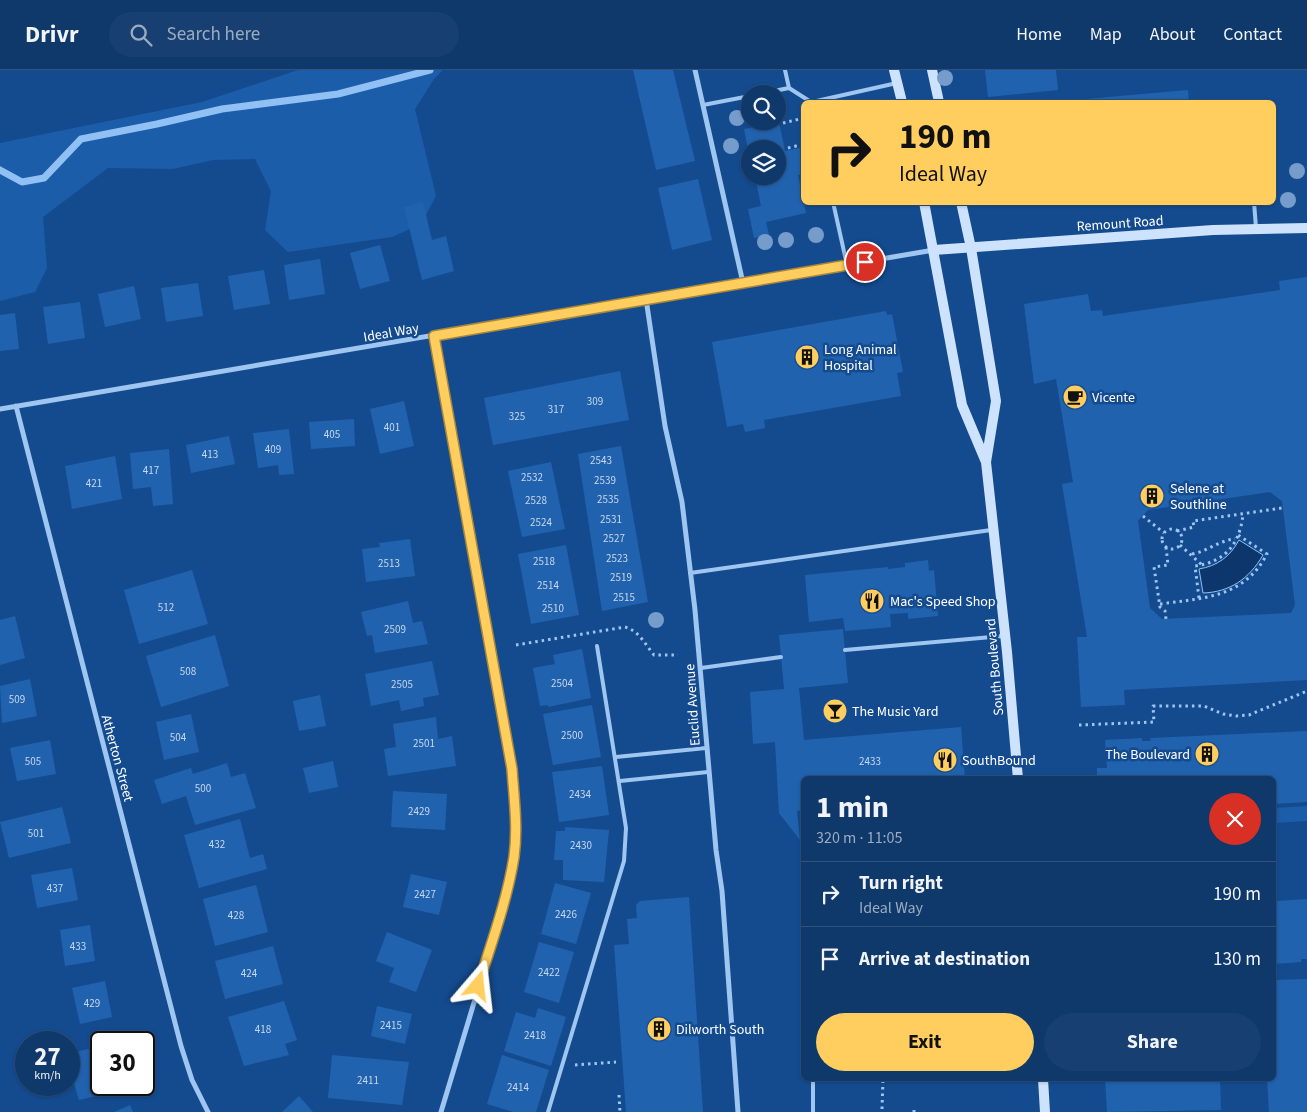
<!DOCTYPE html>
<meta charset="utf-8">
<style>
:root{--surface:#0f386b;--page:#183f71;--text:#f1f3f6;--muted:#9bacc1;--line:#2f527e;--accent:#ffce5f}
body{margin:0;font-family:"Source Sans 3",sans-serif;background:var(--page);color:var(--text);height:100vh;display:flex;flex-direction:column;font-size:19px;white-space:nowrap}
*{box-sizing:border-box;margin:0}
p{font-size:16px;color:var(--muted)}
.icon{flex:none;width:28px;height:28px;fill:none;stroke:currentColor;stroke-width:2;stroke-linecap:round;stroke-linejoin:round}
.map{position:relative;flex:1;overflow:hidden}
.drawer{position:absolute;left:801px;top:706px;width:475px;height:305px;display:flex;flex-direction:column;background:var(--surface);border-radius:8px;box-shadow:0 1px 4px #0004,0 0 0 1px var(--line)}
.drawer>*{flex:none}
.banner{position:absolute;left:801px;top:30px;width:475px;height:105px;border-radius:8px;box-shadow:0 1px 4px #0004,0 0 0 1px var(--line);background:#ffce5f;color:#111;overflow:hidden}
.fabs{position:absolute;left:741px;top:15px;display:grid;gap:10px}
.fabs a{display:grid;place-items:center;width:45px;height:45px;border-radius:50%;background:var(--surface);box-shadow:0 1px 4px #0004,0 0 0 1px var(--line);font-size:25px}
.speed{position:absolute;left:15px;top:961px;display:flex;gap:10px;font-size:25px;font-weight:700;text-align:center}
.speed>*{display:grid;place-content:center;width:65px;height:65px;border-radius:50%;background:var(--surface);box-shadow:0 1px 4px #0004,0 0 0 1px var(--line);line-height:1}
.speed small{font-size:12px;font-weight:400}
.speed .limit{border:2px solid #111;border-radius:8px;background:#fff;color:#111}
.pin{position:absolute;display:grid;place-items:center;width:42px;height:42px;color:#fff;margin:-21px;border:2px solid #fff;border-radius:50%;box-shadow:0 1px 5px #0007}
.me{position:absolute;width:55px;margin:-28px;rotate:17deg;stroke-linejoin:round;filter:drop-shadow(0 0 4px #0008)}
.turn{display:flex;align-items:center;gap:18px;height:105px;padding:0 15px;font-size:22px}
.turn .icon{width:65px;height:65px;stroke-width:2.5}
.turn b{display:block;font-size:35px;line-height:42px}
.round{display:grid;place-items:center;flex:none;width:52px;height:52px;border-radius:26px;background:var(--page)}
.head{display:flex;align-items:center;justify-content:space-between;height:85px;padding:0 15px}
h1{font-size:30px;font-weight:700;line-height:38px}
.primary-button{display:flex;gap:10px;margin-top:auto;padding:10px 15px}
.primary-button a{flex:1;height:58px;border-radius:30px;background:var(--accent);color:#111;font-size:20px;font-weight:700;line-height:58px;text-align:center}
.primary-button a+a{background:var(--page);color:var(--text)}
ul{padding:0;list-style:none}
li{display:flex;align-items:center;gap:15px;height:65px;padding:0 15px;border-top:1px solid var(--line)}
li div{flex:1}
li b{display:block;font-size:19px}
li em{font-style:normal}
header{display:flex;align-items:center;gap:30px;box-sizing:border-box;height:70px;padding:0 25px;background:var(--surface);border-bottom:1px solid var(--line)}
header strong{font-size:24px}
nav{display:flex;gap:28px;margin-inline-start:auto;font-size:18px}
.search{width:350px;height:45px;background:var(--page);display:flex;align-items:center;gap:12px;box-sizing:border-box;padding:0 18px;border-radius:28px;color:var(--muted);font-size:19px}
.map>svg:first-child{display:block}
.green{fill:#1b5da9}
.water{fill:#0c366c;stroke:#91c0f4}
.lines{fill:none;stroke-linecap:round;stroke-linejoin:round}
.stream{stroke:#91c0f4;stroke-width:7}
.building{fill:#2162ae;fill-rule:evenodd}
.path{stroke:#9fc5f1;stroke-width:3;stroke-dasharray:2.5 4;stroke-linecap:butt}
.lane{stroke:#9fc5f1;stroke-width:4}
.street{stroke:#9fc5f1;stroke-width:5}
.secondary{stroke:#cde2fc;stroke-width:10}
.tree{fill:#769ccb}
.route-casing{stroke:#a6863e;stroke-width:12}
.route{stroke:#ffce5f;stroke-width:9}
.labels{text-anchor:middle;stroke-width:5;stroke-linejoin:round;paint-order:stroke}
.number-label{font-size:11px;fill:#c8d8eb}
.street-label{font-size:14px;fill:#fff;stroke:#144b8f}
.poi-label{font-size:14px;fill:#fff;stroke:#144b8f;text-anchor:start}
</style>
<header>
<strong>Drivr</strong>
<div class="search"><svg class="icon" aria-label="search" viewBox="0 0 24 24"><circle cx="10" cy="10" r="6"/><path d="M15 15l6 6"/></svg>Search here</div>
<nav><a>Home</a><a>Map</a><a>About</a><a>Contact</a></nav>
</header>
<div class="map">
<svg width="1307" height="1042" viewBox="0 0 1307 1042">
<rect width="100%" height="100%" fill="#144b8f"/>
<path class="green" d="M298,0h145l-9,9 -19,30 21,87 -15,28 -29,13 -104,15 -23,-22 6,-39 -16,-32 -42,1 -40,9 -65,-1 -65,49 4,51 -12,24 -35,9v-158l202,-41z
M1307,736v15l-33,2v-15z"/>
<path class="water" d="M1239,470l24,15c-14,24 -33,37 -60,38l-4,-24c18,-3 31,-12 40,-29z"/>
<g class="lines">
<path class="stream" d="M0,100l22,12 22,-4 37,-39 76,-15 65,-15 116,-15 92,-24"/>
</g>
<path class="building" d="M633,0h40l22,91 -39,9z
M985,0h71l2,20 -70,7z
M1188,20l1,12h-125l-1,-1z
M779,52l6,29 19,-4v27l-6,1 8,38 -40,9 3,13 -15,3 -6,-29 13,-3 -6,-30h23v-27h-30l-4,-20z
M698,109l14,61 -40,10 -14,-62z
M423,132l9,38 14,-4 8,35 -32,9 -18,-73z
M380,175l10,36 -30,8 -10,-36z
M320,189l5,35 -36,6 -5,-35z
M264,200l6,34 -36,6 -6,-34z
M1307,207v403l-183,10 1,15 -44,2 -4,-70h10l-25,-153 11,-2 -17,-103 -22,5 -10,-80 64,-10 3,17 11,-1 1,6 177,-26 -1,-9zM1270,422l12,9 13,104 -4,8 -129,6 -12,-11 -12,-87 10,-11z
M198,213l5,33 -37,6 -5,-34z
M134,216l7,33 -36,8 -7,-33z
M80,232l5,36 -37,6 -5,-37z
M886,241l1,4 5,-1 11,58 -6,1 4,23 -137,24 1,8 -20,4 -2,-8 -16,3 -15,-85z
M15,243l4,36 -19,2v-36z
M620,301l9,49 -136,25 -9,-47z
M404,331l10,45 -34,8 -10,-45z
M354,349l1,27 -44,3 -2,-27z
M289,359l5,45 -15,1 -1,-10 -20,3 -5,-35z
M229,366l6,28 -44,9 -5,-28z
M621,376l27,156 -46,9 -24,-157z
M169,379l4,55 -20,2 -2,-19 -18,2 -3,-36z
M115,386l7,43 -50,10 -7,-43z
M551,392l14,67 -43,8 -14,-66z
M410,469l5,37 -49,6 -4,-33 18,-2 -1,-4z
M566,475l13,70 -48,9 -13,-70z
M928,490l1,11 5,-1 4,46 -30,3v-6l-18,1 1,13 -46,4 -2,-13 -34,4 -4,-47 83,-8v2l17,-2v-4z
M192,500l16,54 -69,20 -15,-54z
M408,531l5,22 9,-2 6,23 -53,9 -3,-18 -5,1 -6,-24z
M15,546l10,42 -25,7v-45z
M843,559l5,54 -49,5 5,52 157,-13 4,52h-161v31l-7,1 3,29 -21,-27 -4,-71 -22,2 -3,-52 34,-3 -5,-54z
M215,565l14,51 -68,21 -15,-51z
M582,579l9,49 -43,9v-2l-8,1 -7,-38 22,-4 -2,-9z
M432,591l7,34 -16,3 1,8 -23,5 -2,-11 -28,6 -6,-32z
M30,609l7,37 -35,7 -2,-37z
M320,625l6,31 -27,5 -6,-30z
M592,635l9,52 -48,8 -10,-51z
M191,644l8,38 -35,8 -8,-38z
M436,647l2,22 14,-3 4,30 -68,10 -4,-27 12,-2 -3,-23z
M1307,661v71l-33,2v-25h-177v-11h10l-2,-28 37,-2v3h8l1,-3z
M50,670l6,34 -39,7 -7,-33z
M333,691l5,26 -29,6 -6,-25z
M227,693l4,14 14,-4 11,35 -61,17 -9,-29 -24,8 -8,-24 37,-12 2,6z
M602,696l7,49 -50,7 -7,-50z
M393,721l54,3 -2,36 -54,-3z
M62,737l9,36 -62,15 -9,-36z
M240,749l10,39 13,-4 4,15 -68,19 -15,-53z
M565,757l44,3 -5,52 -41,-2v-20h-9l2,-29h9z
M72,798l6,32 -41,8 -6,-33z
M411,804l36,8 -8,33 -36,-8z
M555,813l36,10 -15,51 -35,-10z
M256,815l12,47 -53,14 -12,-47z
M689,827l14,215h-77l-12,-167 15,-1 -2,-25 10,-1 -1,-13 4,-4z
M1307,829v60h-6v3l-27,2v-58l3,-1v-4z
M90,855l5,36 -30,5 -5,-36z
M387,862l45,18 -16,42 -27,-10 5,-14 -18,-7z
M539,872l35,10 -15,51 -35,-11z
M273,876l10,38 -58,15 -10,-38z
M1307,909v133h-38l-2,-33h7v-99z
M105,911l7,36 -32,7 -8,-36z
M284,931l13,39 -12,4 4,11 -45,11 -16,-49z
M377,936l35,8 -7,30 -34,-8z
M538,938l28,9 -15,49 -47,-15 12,-39 19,6z
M101,976v39l38,1 -60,14 -9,-30 10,-3 -5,-15z
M332,985l77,7 -7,43 -74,-7z
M502,985l47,15 -13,42h-23l-26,-8z
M1105,1009h115l1,31 -114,2z
M299,1026l14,16h-31z
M130,1035l3,7h-19z"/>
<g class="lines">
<path class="path" d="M783,53l21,-5
M788,78l16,-4
M1143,446l21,17
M1162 469a10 10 0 1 1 20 0a10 10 0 1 1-20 0Z
M1177,461l17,-4 -1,-6 89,-13
M1180,475l22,20
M1166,477l2,18 -14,2 6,40 5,4 1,8
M1192,484c16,-3 28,-14 43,-15
M1199,528l-4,-32c30,-4 45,-22 48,-52
M1160,534c43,-6 84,-6 107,-50l-29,-19
M516,575l109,-18c14,4 20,17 29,28h24
M1079,655l75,-3 -1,-16h51l19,8 13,2 13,-1 58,-24
M575,995l41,-3
M619,1025l1,17
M882,1039l1,-30
M914,1042v-2"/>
<path class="lane" d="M785,0l4,18 22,14
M759,24l30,-6
M812,32l85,-19
M703,35l47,-9
M833,132l14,63
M1254,132l2,26
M690,503l301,-43
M845,580l158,-14
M701,598l80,-11
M616,687l90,-9
M620,711l88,-9
M548,1042l76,-251 2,-33 -29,-182
M813,1042v-33"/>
<path class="street" d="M695,0l48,213
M646,229l19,127 17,76 13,108 21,240 6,41 16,221
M434,266l78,433 3,48 -1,40 -12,53 -61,202
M16,336l165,640 11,34 16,32
M0,339l934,-159"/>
<path class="secondary" d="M894,0l8,32
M932,0l7,32
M924,132l38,203 24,57
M961,132l10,46 25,153 -10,61 21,190 11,127
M934,180l279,-20 94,-2
M1043,1009l2,33"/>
</g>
<g class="tree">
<circle cx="945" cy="8" r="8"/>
<circle cx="737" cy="48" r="8"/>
<circle cx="731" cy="76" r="8"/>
<circle cx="1297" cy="101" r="8"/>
<circle cx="1288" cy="130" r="8"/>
<circle cx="816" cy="165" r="8"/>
<circle cx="786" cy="170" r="8"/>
<circle cx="765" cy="172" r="8"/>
<circle cx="656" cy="550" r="8"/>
</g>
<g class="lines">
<defs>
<path id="route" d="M478,916c13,-42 29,-85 36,-129 4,-29 0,-59 -2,-88l-78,-433 431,-74"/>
</defs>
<use href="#route" class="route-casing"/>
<use href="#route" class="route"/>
</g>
<defs>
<symbol id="building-disc" viewBox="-11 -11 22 22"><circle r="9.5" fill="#ffce5f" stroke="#144b8f"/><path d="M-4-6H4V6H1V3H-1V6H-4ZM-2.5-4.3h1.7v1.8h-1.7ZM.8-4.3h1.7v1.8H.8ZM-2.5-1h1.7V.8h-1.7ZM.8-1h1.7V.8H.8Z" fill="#111"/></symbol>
<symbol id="cafe-disc" viewBox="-11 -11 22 22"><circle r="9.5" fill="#ffce5f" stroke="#144b8f"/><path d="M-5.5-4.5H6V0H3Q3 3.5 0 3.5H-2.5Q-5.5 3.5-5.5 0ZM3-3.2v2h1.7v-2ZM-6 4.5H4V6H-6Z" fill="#111"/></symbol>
<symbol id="restaurant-disc" viewBox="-11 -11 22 22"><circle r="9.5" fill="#ffce5f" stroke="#144b8f"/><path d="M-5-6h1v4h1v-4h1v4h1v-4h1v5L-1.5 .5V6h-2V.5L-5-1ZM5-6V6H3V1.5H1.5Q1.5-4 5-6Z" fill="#111"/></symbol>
<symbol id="bar-disc" viewBox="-11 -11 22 22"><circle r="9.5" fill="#ffce5f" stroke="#144b8f"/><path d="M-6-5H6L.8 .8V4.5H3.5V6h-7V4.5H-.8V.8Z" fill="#111"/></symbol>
</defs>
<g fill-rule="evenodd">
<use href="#building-disc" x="793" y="273" width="28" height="28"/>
<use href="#cafe-disc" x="1061" y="313" width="28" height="28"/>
<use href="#building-disc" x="1138" y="412" width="28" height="28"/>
<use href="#restaurant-disc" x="858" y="517" width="28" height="28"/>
<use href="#bar-disc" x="821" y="627" width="28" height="28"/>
<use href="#building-disc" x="1193" y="670" width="28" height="28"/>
<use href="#restaurant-disc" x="931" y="676" width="28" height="28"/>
<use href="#building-disc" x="645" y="945" width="28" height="28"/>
</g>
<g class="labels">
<g class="number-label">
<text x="595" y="335">309</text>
<text x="556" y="343">317</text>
<text x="517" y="350">325</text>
<text x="392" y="361">401</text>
<text x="332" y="368">405</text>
<text x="273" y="383">409</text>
<text x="210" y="388">413</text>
<text x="601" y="394">2543</text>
<text x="151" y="404">417</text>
<text x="532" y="411">2532</text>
<text x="605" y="414">2539</text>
<text x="94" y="417">421</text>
<text x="608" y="433">2535</text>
<text x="536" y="434">2528</text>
<text x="611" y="453">2531</text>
<text x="541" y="456">2524</text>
<text x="614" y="472">2527</text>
<text x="617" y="492">2523</text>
<text x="544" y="495">2518</text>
<text x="389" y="497">2513</text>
<text x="621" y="511">2519</text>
<text x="548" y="519">2514</text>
<text x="624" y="531">2515</text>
<text x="166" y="541">512</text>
<text x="553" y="542">2510</text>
<text x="395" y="563">2509</text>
<text x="188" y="605">508</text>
<text x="562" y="617">2504</text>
<text x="402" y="618">2505</text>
<text x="17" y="633">509</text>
<text x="572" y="669">2500</text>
<text x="178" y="671">504</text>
<text x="424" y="677">2501</text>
<text x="33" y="695">505</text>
<text x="870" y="695">2433</text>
<text x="203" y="722">500</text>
<text x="580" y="728">2434</text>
<text x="419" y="745">2429</text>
<text x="36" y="767">501</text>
<text x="217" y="778">432</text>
<text x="581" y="779">2430</text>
<text x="55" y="822">437</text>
<text x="425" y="828">2427</text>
<text x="566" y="848">2426</text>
<text x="236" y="849">428</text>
<text x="78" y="880">433</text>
<text x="549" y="906">2422</text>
<text x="249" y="907">424</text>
<text x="92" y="937">429</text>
<text x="391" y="959">2415</text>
<text x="263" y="963">418</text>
<text x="535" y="969">2418</text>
<text x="368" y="1014">2411</text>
<text x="518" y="1021">2414</text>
</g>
<g class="street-label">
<text transform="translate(1120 153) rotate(-4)" y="5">Remount Road</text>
<text transform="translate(391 262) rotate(-10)" y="5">Ideal Way</text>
<text transform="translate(994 597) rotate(-95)" y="5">South Boulevard</text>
<text transform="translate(692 635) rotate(-94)" y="5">Euclid Avenue</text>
<text transform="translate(118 688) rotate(75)" y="5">Atherton Street</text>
</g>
<g class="poi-label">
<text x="824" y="284">Long Animal<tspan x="824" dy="16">Hospital</tspan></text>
<text x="1092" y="332">Vicente</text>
<text x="1170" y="423">Selene at<tspan x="1170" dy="16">Southline</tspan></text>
<text x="890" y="536">Mac's Speed Shop</text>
<text x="852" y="646">The Music Yard</text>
<text x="1190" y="689" text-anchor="end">The Boulevard</text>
<text x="962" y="695">SouthBound</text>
<text x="676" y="964">Dilworth South</text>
</g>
</g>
</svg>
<div class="fabs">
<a><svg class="icon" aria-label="search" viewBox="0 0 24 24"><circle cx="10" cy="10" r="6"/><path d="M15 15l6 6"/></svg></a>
<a><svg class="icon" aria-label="layers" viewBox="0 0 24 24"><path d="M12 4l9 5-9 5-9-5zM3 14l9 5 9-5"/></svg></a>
</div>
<div class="speed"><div>27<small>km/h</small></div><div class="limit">30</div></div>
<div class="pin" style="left:865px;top:192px;background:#d93025"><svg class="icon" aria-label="arrive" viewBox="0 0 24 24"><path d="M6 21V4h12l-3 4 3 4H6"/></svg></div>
<svg class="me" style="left:478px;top:916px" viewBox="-20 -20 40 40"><path d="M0-17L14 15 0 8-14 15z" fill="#ffce5f" stroke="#fff" stroke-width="4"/></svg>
<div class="banner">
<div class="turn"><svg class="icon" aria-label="right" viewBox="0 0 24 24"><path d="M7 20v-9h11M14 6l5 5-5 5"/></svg><div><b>190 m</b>Ideal Way</div></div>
</div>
<section class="drawer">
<div class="head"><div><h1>1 min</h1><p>320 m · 11:05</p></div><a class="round" style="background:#d93025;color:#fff"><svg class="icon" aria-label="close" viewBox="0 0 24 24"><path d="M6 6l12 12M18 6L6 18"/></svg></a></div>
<ul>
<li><svg class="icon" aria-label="right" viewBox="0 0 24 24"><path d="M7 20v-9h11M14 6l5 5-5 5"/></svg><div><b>Turn right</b><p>Ideal Way</p></div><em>190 m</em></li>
<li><svg class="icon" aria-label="arrive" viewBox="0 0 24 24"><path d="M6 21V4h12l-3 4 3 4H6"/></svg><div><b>Arrive at destination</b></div><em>130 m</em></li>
</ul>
<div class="primary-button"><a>Exit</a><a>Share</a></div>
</section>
</div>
